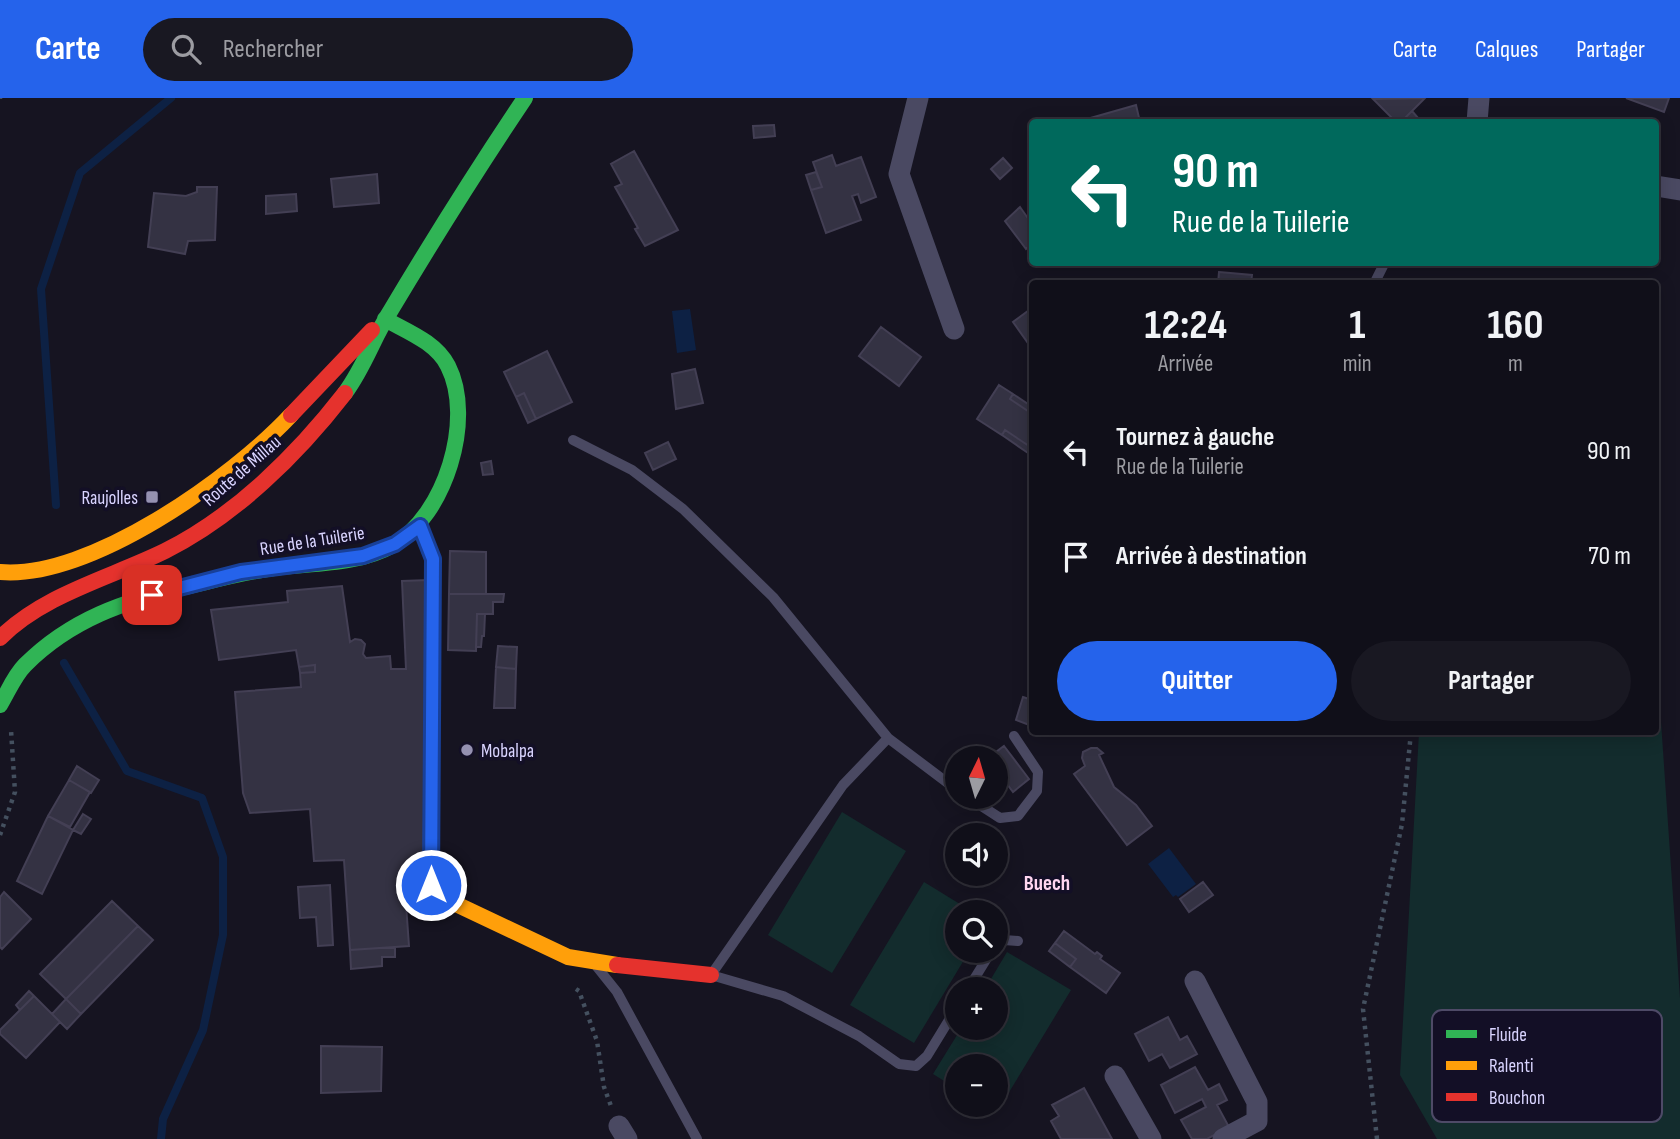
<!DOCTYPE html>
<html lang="fr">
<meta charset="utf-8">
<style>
:root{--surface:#100f19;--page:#191822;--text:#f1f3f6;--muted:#9c9ca2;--line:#302f38;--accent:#2563eb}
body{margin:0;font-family:"Sofia Sans Condensed",sans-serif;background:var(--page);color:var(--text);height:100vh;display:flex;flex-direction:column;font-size:26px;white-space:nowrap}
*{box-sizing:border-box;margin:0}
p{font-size:23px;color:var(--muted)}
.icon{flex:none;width:38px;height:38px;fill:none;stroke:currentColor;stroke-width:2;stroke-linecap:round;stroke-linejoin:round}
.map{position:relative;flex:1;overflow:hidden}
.side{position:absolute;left:1029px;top:182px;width:630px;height:455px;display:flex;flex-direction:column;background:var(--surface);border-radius:7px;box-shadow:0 4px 18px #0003,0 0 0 2px var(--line)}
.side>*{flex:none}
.guide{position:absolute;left:1029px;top:21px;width:630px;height:147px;border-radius:7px;box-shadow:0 4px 18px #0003,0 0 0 2px var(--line);background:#00695c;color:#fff;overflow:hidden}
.needle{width:46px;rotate:5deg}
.controls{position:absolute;left:945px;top:648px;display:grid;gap:14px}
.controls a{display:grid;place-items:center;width:63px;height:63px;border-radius:50%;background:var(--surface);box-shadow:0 4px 18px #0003,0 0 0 2px var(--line);font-size:35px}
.pin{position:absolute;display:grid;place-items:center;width:60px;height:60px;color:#fff;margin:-30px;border-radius:14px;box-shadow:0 4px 10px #0006}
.me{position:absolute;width:77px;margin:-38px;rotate:0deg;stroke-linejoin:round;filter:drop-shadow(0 0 5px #0008)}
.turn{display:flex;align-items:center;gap:24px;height:147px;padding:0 28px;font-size:32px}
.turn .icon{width:91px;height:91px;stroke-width:2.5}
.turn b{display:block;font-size:49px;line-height:60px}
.eta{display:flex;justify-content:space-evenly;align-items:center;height:119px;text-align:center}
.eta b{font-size:42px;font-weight:700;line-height:49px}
.primary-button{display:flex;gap:14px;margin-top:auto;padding:14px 28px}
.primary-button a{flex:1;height:80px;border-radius:42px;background:var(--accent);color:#fff;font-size:28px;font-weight:700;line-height:80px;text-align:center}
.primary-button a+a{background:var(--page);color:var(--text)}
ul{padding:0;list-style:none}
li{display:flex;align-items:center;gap:21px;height:105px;padding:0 28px}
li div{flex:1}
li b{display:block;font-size:26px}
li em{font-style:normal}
header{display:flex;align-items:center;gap:42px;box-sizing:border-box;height:98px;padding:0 35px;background:var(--accent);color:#fff}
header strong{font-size:33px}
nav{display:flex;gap:38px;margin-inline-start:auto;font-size:24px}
.search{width:490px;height:63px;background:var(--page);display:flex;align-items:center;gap:18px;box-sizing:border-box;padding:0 24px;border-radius:38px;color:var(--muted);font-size:26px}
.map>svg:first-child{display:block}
.green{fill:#132c2d}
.water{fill:#0d2144}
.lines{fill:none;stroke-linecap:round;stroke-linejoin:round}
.stream{stroke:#0d2144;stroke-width:8}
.building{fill:#343243;stroke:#433f54;stroke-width:2}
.path{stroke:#44505f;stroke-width:4.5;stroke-dasharray:3.5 5;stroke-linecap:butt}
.lane{stroke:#4a4962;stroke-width:10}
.street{stroke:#4a4962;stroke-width:21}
.fast{stroke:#30b455;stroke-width:16}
.slow{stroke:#ff9f0a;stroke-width:16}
.jam{stroke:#e5322d;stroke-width:16}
.route-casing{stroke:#184099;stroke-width:18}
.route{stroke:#2563eb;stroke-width:12}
.poi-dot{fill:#9591b1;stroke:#130f26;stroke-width:2.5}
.labels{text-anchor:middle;stroke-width:7;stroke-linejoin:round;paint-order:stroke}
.street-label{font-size:19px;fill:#d9d4ff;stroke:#130f26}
.poi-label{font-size:19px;fill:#d9d4ff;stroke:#130f26;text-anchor:end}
.neighbourhood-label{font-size:21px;font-weight:bold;fill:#ffd6f0;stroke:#130f26}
.key{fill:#130f26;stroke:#4e4a67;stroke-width:2}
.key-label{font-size:19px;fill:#d9d4ff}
</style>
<header>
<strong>Carte</strong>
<div class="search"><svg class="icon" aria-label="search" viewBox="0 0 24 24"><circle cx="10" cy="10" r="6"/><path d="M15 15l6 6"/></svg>Rechercher</div>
<nav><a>Carte</a><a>Calques</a><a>Partager</a></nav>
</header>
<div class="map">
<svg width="1680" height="1041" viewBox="0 0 1680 1041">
<rect width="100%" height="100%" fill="#161421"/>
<path class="green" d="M1656,551l24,349v141h-243l-37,-64 19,-343h237z
M842,714l64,39 -74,122 -64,-38z
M924,784l49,30h-16v38h13l-56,93 -64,-38z
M1007,854l64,38 -74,122 -13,-8h12v-38h-39v23l-24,-15 29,-47h34v-38h-11z"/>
<path class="water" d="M690,211l6,41 -19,3 -5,-42z
M1169,750l27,36 -18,13 -2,-2 -3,2 -25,-33z"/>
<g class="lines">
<path class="stream" d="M56,407l-15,-216 39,-116 91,-75
M64,565l63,108 75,27 21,59v78l-20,95 -40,89 -2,20"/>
</g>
<path class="building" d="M1425,0l-19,19 6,5h-25l5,-4 -19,-19z
M1626,0h43l-5,14z
M1136,7l4,17h-52l-1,-3z
M1412,13l7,8 -4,3h-3l-6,-5z
M774,27l1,11 -21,2 -1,-12z
M634,53l44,79 -33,16 -10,-17 3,-1 -23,-41 7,-3 -11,-20z
M832,57l4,11 25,-9 15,40 -15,6 -3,-9 -6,2 9,24 -35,13 -15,-43 11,-3 -9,-25z
M1003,60l9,10 -12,11 -9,-10z
M816,74l6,15 -11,3 -5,-15z
M377,76l2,29 -45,4 -3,-28z
M197,89h20l-2,53 -27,1 -3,13 -37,-7 6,-54 32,3 11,-4z
M296,96l1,17 -31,3v-18z
M1020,109l12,17v19l-6,6 -21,-28z
M1219,174l33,3 -1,9h-33z
M1032,210v37l-2,1 -17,-24z
M881,229l40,30 -22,29 -40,-30z
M547,253l25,51 -36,17 -12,-26 -8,4 -12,-25z
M695,271l8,34 -27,6 -4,-35z
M999,287l14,9 -3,5 18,12 4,-4v41l-27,-18 -3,5 -25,-16z
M524,295l12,26 -8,4 -12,-26z
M1013,296l18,12 -3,5 -18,-12z
M1005,332l27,18 -4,5 -26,-18z
M668,344l8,17 -23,11 -8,-17z
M491,363l2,13 -10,1 -2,-12z
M450,453l36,1v42h-37z
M429,482l-6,280 -10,1v14l-9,1 5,70 -59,4 -6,-90 -30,1 -4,-52 -60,4 -7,-20 -8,-101 66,-5 -1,-14 15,-1v-7l-16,2 -3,-17 -77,10 -8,-50 77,-8 -1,-11 55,-5 8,56 5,-3 6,1 4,4 -2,10 3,4 24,-2 1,13h15l-4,-88z
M449,496h55l-1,8h-10v12h-16l-1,37 -28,-1z
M477,516h8l-1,22h-2l-1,11h-5z
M498,548l19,1 -1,22 -20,-2z
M315,567v7l-15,1 -1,-6z
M496,569l20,2 -1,39h-21z
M1023,599l9,3v26l-16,-6z
M1004,648l25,33 -16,13 -17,-23v-11h-8z
M1091,650h6l6,5 -4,2 15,32 22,18 16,21 -25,19 -53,-71 11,-8 -3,-8 1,-6z
M77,668l22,14 -8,13 -22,-13z
M69,682l21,12 -20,35 -22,-11z
M83,716l8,5 -10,15 -8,-4z
M48,718l25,14 -31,64 -25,-13z
M1203,784l10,13 -24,17 -9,-13z
M330,787l3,60 -15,1 -2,-29 -16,1 -2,-31z
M4,794l27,27 -29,30 -2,-2v-50z
M112,803l26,25 -72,73 -26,-25z
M138,828l15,14 -72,74 -15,-15z
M1064,833l31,23 2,-2 5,4 -2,3 20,14 -14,20 -36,-26 6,-8 -21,-16z
M1055,845l21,16 -6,8 -21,-16z
M395,849v10h-13v9l-31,3 -1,-19z
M29,893l5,5 -14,14 -4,-5z
M34,898l26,26 -34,36 -26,-24v-4z
M66,901l15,15 -14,15 -15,-15z
M1168,919l12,23 7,-4 10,18 -27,14 -8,-14 -13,7 -14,-27z
M321,948l61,1 -1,44 -60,2z
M1195,969l13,23 11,-6 8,16 -10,5 12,22 -22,12h-15l-11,-19 25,-13 -4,-8 -27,14 -14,-28z
M1084,990l28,51h-51l-10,-18 8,-5 -7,-11z"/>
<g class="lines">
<path class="path" d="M0,1v-1
M0,737l15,-43 -4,-62
M576,891l3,2 18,50 7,46 7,19
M1377,1041l-14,-130 39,-185 9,-92"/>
<path class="lane" d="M1374,186l11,-22
M573,342l59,30 51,39 90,88 115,141 69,52
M888,640l-45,47 -132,190 72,21 76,40 40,28 17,2 11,-10 30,-49
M966,698l34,22 18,-2 19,-25 1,-19 -24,-36
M996,848l8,-6 14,1
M597,869l20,25 80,147
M968,891l24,-39"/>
<path class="street" d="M918,0l-19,76 55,155
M1477,24l2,-24
M1656,88l24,4
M1195,883l62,121v19l-34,18
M1115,978l36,63
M619,1028l8,13"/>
<path class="fast" d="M345,295c20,-27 28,-55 46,-83 43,-72 87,-142 134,-212
M0,607c8,-13 14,-29 25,-40 46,-46 100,-64 160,-78 30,-7 59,-15 89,-19 38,-5 84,-3 119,-23 52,-29 82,-126 55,-179 -12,-24 -42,-35 -63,-47"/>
<path class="slow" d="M420,428l13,33 -2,326 8,11 129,61 49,8
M0,474c89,8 232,-94 291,-157"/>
<path class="jam" d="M291,317l81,-85
M0,540c44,-44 110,-60 165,-87 70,-35 132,-96 180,-158
M617,867l94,10"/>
</g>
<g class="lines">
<defs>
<path id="route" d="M152,497l89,-23 122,-16 32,-12 25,-18 13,33 -2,326"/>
</defs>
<use href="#route" class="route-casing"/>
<use href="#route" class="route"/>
</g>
<g class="poi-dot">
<rect x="145" y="392" width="14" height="14" rx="3.5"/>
<circle cx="467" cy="652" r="7"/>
</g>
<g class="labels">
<g class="street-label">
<text transform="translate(241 372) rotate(-41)" y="7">Route de Millau</text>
<text transform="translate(312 442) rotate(-9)" y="7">Rue de la Tuilerie</text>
</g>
<g class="poi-label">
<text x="138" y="406">Raujolles</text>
<text x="481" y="659" text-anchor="start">Mobalpa</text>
</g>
<g class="neighbourhood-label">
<text x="1047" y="792">Buech</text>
</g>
</g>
<rect x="1432" y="912" width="230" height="112" rx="10" class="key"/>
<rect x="1446" y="932" width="31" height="8" fill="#30b455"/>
<rect x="1446" y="963" width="31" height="9" fill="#ff9f0a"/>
<rect x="1446" y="995" width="31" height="8" fill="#e5322d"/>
<g class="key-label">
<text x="1489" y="943">Fluide</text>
<text x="1489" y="974">Ralenti</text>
<text x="1489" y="1006">Bouchon</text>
</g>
</svg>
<div class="controls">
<a><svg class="needle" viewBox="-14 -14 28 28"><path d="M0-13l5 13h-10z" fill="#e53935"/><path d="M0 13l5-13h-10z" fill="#9c9ca2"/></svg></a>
<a><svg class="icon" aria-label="sound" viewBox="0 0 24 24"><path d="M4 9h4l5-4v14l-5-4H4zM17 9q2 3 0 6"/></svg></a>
<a><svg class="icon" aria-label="search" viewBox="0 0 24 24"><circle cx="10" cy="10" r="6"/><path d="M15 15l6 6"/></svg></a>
<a>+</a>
<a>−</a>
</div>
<div class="pin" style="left:152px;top:497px;background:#d93025"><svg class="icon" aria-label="arrive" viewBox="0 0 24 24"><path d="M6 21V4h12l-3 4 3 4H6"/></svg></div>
<svg class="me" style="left:431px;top:787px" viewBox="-20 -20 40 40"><circle r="17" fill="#2563eb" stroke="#fff" stroke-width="3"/><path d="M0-11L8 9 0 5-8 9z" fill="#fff"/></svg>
<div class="guide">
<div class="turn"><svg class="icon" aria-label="left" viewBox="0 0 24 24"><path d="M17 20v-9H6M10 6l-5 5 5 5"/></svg><div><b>90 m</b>Rue de la Tuilerie</div></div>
</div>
<section class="side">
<div class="eta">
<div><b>12:24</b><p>Arrivée</p></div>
<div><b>1</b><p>min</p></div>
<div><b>160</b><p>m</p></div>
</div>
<ul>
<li><svg class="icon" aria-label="left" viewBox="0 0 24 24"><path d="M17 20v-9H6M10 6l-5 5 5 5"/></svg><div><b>Tournez à gauche</b><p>Rue de la Tuilerie</p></div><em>90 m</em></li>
<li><svg class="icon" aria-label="arrive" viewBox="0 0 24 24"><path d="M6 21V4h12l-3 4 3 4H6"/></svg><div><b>Arrivée à destination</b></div><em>70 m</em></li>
</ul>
<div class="primary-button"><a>Quitter</a><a>Partager</a></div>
</section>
</div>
